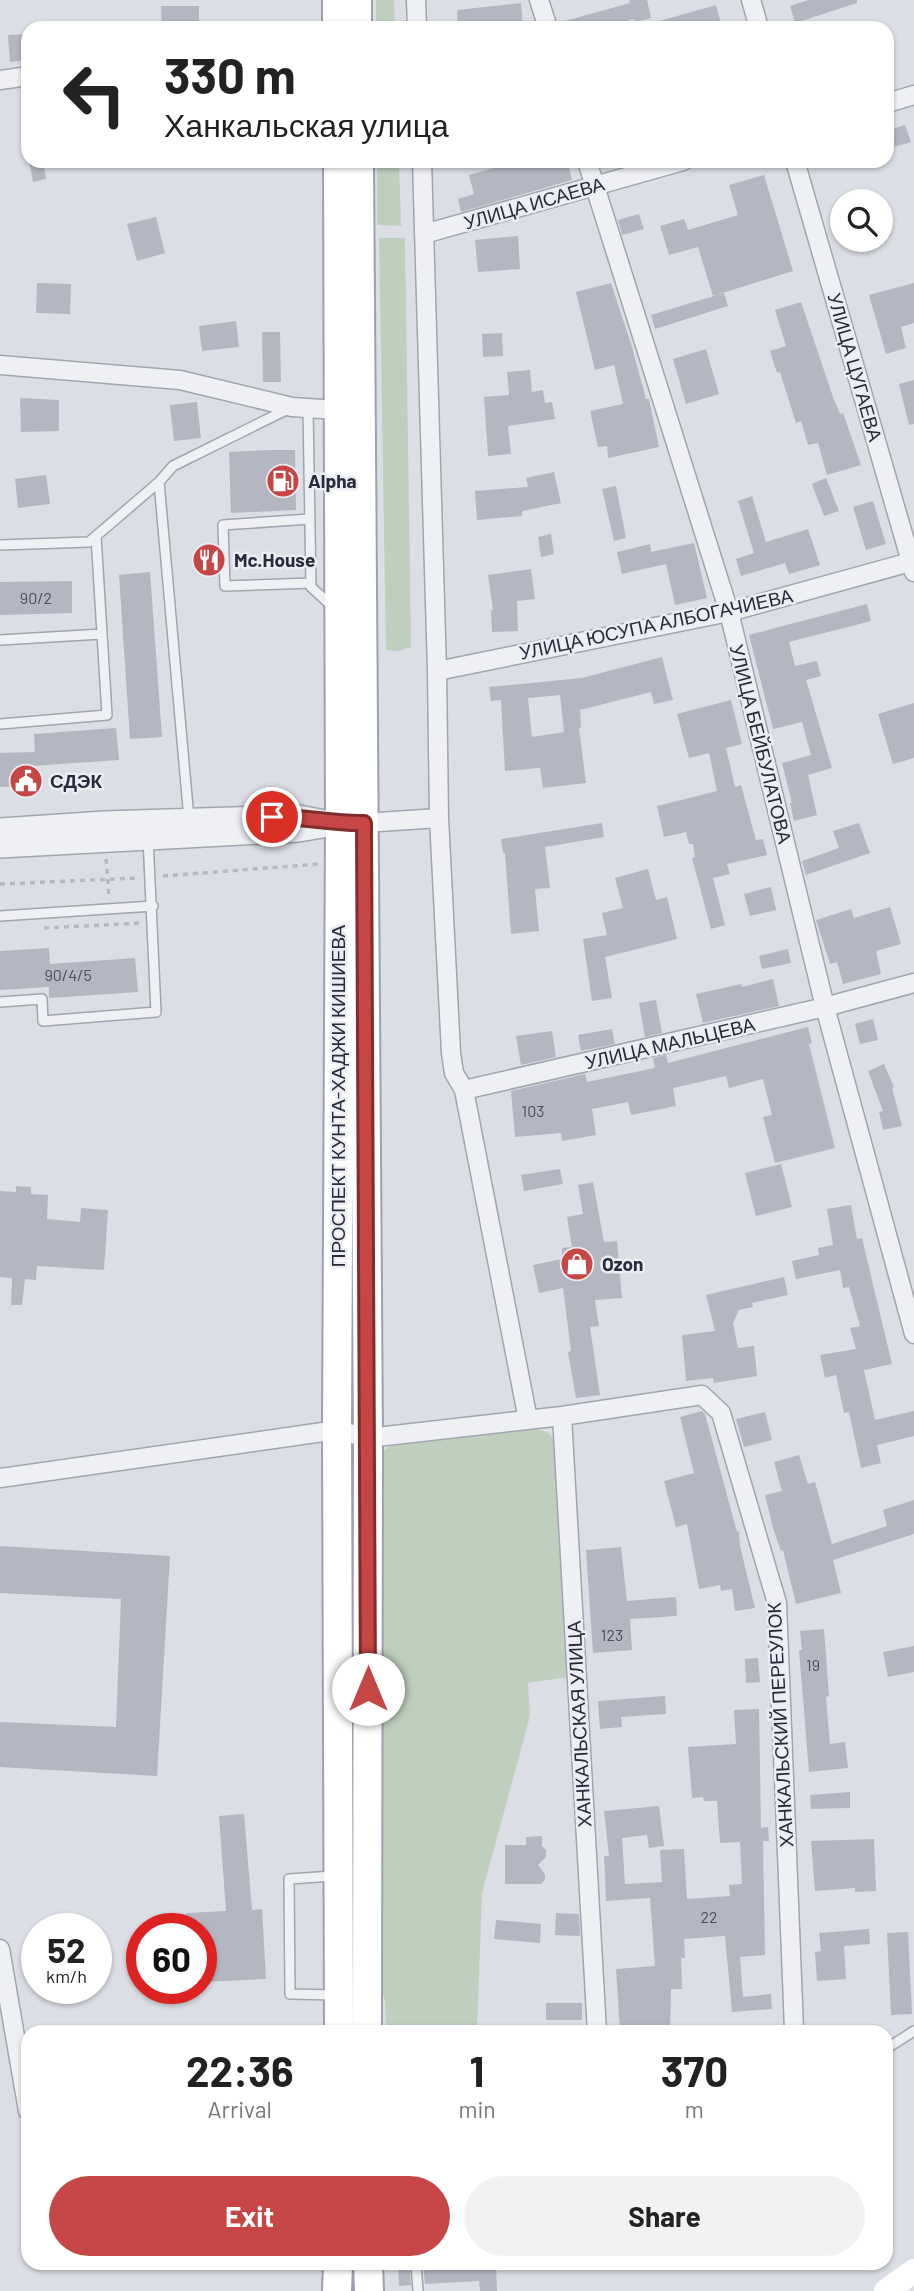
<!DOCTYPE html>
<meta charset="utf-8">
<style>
:root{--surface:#fff;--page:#f2f2f2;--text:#222;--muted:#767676;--accent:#c64545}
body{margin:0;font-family:Barlow,sans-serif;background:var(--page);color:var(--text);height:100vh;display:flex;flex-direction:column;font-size:26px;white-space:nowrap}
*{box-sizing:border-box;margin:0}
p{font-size:23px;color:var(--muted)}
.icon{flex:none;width:38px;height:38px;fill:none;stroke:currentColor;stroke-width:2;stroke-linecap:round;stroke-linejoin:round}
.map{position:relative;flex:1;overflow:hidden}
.sheet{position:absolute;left:21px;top:2025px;width:872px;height:245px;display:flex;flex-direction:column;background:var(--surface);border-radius:21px;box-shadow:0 2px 5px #0004}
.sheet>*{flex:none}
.banner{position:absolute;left:21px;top:21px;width:873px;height:147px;border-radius:21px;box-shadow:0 2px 5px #0004;background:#fff;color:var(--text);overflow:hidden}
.tools{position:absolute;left:830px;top:189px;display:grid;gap:14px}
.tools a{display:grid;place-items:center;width:63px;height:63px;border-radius:50%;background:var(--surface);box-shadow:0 2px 5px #0004;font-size:35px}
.speed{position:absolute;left:21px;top:1913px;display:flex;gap:14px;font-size:35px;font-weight:700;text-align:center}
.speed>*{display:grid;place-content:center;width:91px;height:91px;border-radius:50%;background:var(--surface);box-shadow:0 2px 5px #0004;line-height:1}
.speed small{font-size:18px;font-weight:400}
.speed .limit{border:10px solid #d22;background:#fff;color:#111}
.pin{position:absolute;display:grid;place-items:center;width:60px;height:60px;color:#fff;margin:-30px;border:4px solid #fff;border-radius:50%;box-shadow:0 2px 7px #0007}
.me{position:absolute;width:77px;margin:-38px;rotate:0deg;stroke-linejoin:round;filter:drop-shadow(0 0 5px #0008)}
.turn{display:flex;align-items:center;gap:24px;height:147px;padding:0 28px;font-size:32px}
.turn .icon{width:91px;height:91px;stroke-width:2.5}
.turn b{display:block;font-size:49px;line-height:60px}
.eta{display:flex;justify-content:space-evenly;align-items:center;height:119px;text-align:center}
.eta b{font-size:42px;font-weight:700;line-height:49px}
.button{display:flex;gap:14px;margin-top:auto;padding:14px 28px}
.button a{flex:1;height:80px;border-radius:42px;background:var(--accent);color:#fff;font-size:28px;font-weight:700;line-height:80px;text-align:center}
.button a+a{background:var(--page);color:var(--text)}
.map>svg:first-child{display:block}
.green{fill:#bfcfbe}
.building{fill:#b4b7c2;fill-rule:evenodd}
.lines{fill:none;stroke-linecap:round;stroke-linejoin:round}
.service-casing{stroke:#a2a5af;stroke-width:12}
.minor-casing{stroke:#a2a5af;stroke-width:21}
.tertiary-casing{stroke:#a2a5af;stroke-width:24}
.primary-casing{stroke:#9ca1b0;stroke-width:32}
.path{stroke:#b6b9c0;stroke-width:3.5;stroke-dasharray:5 5;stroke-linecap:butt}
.service{stroke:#eef0f4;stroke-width:9}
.minor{stroke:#eef0f4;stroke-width:18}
.tertiary{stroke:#eef0f4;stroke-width:21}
.secondary{stroke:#fff;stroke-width:24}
.primary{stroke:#fff;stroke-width:28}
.route-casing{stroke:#812d2d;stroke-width:18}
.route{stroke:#c64545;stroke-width:12}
.labels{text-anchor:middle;stroke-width:5;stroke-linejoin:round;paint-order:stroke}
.number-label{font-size:16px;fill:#4a4e5d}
.street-label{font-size:19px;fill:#272b3b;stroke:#ebedf3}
.poi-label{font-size:19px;font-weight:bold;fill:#272b3b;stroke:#ebedf3;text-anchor:start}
</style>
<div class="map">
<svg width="914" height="2291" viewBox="0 0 914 2291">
<rect width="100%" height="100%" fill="#dcdee5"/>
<path class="green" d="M376,0h18l1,28h-19z
M377,161h22l2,65 -24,-1z
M379,238h26l6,409 -12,4 -13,-1z
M535,1428l14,5 7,10 12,234 -40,6 2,33 -48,177 -5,139h-91l-1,-31 -7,-27v-519l12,-9z"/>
<path class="building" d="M629,0h18l4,18 -16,4 -1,-3 -31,9h-44l-1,-5 72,-20z
M808,0h49v3l-62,20 -5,-17z
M521,3l2,25h-65l-1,-18z
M716,5l5,18 -17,5h-55v-4z
M161,6h38v22h-37z
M28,34v26l-18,2 -2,-27z
M905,125l6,17 -24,7v-18z
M29,161h14l3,18 -13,3z
M518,161h49l5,19 -111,32 -3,-13 16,-5 -5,-19z
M764,175l29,96 -80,25 -15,-49 -29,8 -9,-29 24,-7 4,11 50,-15 -9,-30z
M639,214l5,15 -22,6 -4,-15z
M156,217l9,36 -28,8 -10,-37z
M518,236l2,33 -42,3 -3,-32z
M37,283l34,1 -1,30 -34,-1z
M611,283l21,64 14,52h3l10,48 -51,11 -1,-12 -9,1 -8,-36 33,-7 -9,-39 -19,5 -19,-78z
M914,283v40l-13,4 5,21 -20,6 -17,-59z
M724,293l4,13 -73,23 -4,-14z
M801,302l32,95 7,17 3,-1 18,52 -34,10 -9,-32 -10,2 -7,-24 -5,2 -16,-51 -3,1 -7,-22 16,-5 -11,-36z
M236,321l3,26 -37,4 -3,-25z
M262,332h18l1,50h-18z
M502,333l1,23 -20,1 -1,-23z
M706,349l13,45 -33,10 -13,-45z
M530,370l2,22 11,-2 2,13 7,-1 3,17 -47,7 3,28 -23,2 -4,-59 25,-2 -2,-23z
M914,380v44l-5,1 -10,-41z
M20,398l39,2v31l-38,1z
M197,402l4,36 -27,3 -4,-36z
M269,450h26l1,60 -65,3 -2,-61z
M554,472l7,31 -39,8v5l-45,4 -2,-29 53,-4 -2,-9z
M46,475l4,29 -32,4 -3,-29z
M826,478l13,33 -15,5 -12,-32z
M616,486l10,52 -12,3 -12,-52z
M752,496l14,46 42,-13 12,36 -31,9 -4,-11 -44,13 -5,-17 18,-6 -16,-52z
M873,501l13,43 -20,6 -13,-43z
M551,534l3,20 -13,3 -3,-20z
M694,543l13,55 -32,7 -9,-41 -44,10 -5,-22 33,-8 1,8z
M531,569l4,30 -18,2 1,30 -26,1 -1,-22h2l-5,-35z
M150,572l12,165 -32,2 -11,-164z
M72,581v32l-72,2v-33z
M867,604l4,17 -82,21 6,24 22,-5 4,15 -15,4 26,88 -24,7 9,40 -23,6 -4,-18h2l-10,-40 29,-8 -9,-33 -29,7 -24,-94z
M662,657l11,43 -19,4 -3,-12 -71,18 1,18h-2l7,55 -43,5 -3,-20 -35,3 -4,-71 -10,1 -2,-14 93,-9zM560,695l4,37 -32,5 -4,-39z
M731,700l11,44 -16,4 9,39 6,-2 15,55 7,-1 4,16 -40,9 3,10 -17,4 12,47 -14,4 -19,-71 3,-1 -2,-13h-4l-3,-12 -22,5 -7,-31 60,-15 -8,-38 -20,5 -12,-44z
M914,703v55l-21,6 -15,-50z
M116,728l3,32 -87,6 1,20 -33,1v-34l35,-1 -1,-18z
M602,823l2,14 -59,10 5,41 -15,1 4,42 -28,3 -6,-81h-2l-2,-14z
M859,823l11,30 -64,22 -4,-14 37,-13 -6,-17z
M648,869l8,31 11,-3 10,42 -72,18 7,41 -20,3 -9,-62 24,-4 -5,-22 21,-5 -8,-30z
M771,887l5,23 -26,6 -6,-22z
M890,907l11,37 -25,7 5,23 -38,10 -6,-22 -7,2 -14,-44 35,-11 3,9z
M49,948l1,16 85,-6 3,34 -89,6v-11l-49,3v-39z
M788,949l3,14 -29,6 -3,-13z
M773,979l6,27 -76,17 -7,-29 45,-10 1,3z
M656,1000l6,33 -17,4 -6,-34z
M873,1019l5,21 -18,4 -5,-20z
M808,1027l4,16 -3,1 26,104 -60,15 -12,-46 9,-2 -9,-36 -34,9 -3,-12 -53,12 3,18 -45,9 -3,-13 -36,7 4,26 -34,6 -1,-8 -46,4 -4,-46 74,-17 2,8 68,-14 -2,-10 13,-3 2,8z
M612,1029l3,15 -34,7 -3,-16z
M552,1031l4,26 -35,8 -5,-29z
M884,1064l10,23 -2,1 10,38 -19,4 -4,-18 4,-1 -15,-40z
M781,1164l11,43 -36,9 -11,-43z
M560,1169l3,15 -39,7 -3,-16z
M593,1182l11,60 13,-1 5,57 -27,2 4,26 -9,1 10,68 -24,3 -8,-46 3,-1 -8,-63 -24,5 -6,-28 29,-6v-11l10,-1 -5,-30 16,-3 -5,-29z
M16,1186l15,1v7l17,1 -1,24 33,3 1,-14 27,2 -4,60 -67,-4 -1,14 -11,-1 -3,26h-11l1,-27 -12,-1v-86l16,1z
M851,1205l6,34 5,-1 30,126 -28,6 11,50 39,-9v25l-37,9 4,18 -20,5 -12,-56 -5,1 -8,-38 -11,3 -5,-23 36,-6 -6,-21 10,-2 -11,-39 -6,1 -3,-18 -44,9 -4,-18 27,-6 -1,-7 15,-3 -6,-36z
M784,1277l4,18 -36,8 1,4 -14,3 -6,13 5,25 16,-2 3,30 -43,7 -1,-5 -27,3 -4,-46 33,-4 -9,-36z
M702,1411l3,3 32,118 2,-1 1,15 15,62 -20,3 -3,-22 -11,2 -1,-6 -21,4 -12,-65 -11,3 -12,-46 30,-8 -14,-56z
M765,1412l7,28 -28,7 -8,-28z
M799,1455l9,29 7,-2 17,62 55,-18 -4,-16 31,-10v34l-81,26 8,33 -45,11 -13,-54 -2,1 -8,-23 -8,-33 17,-4 -8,-29z
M0,1546l170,10 -13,220 -157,-9v-45l116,5 5,-128 -121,-6z
M621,1547l6,54 49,-4 1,19 -47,3 2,31 -39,3 -7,-103z
M824,1629l5,67 -3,1 4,47 15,-2 3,26 -39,4 -10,-122h3l-2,-19z
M914,1646v26l-26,5 -5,-25z
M758,1658l2,24 -14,1 -1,-24z
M665,1696l1,18 -45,3 1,10 -22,2 -2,-28z
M759,1709l2,119 7,-1 1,14h-6l2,114 -25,2 3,40 28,-3 1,15 -40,3 -7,-76 -41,3 1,19h-4l1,31h-11l-1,43h-50l-4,-63 39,-3 -5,-68 -44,3 -2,-45h5l-5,-45 55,-5 5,40 -15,2 -2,-13 -25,3 3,46 37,-2 -2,-32 24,-1 3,50 43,-3 -1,-11 13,-1 -2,-42 -20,1 -3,-42h-13l-1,-4 -11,1 -4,-51 48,-3 -2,-34z
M850,1792v16l-39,1 -1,-14z
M244,1814l8,96 10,-1 4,70 -65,3v-54h-14l-1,-15 40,-2 -7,-95z
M542,1836v10l4,4v7l-8,8 7,9v6l-4,4h-36v-39h21v-8z
M874,1839l2,52 -21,1v-4l-40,3 -4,-50z
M556,1913l23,1 1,22 -25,-1z
M496,1920l45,4 -1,19 -46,-4z
M869,1929l1,15 -26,2 2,33 -29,2 -2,-29 6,-1 -2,-18z
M908,1932l4,82 -21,1 -4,-82z
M546,2003h36v17h-36z
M398,2263h11l2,22 -12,1z
M423,2263h73l1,28h-17l-1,-10 -54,3z"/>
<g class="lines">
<defs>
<path id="service" d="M308,408l3,179 22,20
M159,482l30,337
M310,519l-87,6 2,61 86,-3
M0,545l89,-3 70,-60 14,-16 117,-58
M0,640l102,-6
M0,724l107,-9 -11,-179
M0,916l153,-10
M0,1002l42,-3 1,22 113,-9 -8,-174
M333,1876l-44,3 1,115 45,1
M886,2049l28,-18
M416,2263l2,28"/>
<path id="minor" d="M416,0l1,28
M539,0l9,28
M751,0l8,28
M0,80l28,-4
M887,103l27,-8
M422,161l15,510 2,147 12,235 3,20 10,17 361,-83 89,-24
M587,161l142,451 96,395 89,327
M795,161l119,411
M424,234l259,-73
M0,365l180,15 112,27 45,3 3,11
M437,671l292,-59 185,-51
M364,823l75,-5
M464,1090l64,330
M562,1416l35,616
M0,1478l337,-48 31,8 194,-22 140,-21 19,18 56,190 17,426
M0,1949l28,162"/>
<path id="tertiary" d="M0,829l104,-7 195,-6 41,8 -41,7 -299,16"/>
<path id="primary" d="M337,0v28
M357,0v28
M338,161l2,663 -3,606 2,602
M359,161l9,1277 -1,594
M368,2263l1,28
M337,2291l1,-28"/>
</defs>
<use href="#service" class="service-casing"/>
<use href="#minor" class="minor-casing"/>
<use href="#tertiary" class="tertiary-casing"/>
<use href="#primary" class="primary-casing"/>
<path class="path" d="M106,859l3,38
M163,876l156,-12
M0,884l138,-6
M44,928l97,-5"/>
<use href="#service" class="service"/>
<use href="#minor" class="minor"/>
<use href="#tertiary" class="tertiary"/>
<path class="secondary" d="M886,2291l28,-20"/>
<use href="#primary" class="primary"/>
</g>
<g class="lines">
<defs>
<path id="route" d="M272,817c32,-1 60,7 92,6l4,866"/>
</defs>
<use href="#route" class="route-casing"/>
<use href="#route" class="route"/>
</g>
<defs>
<symbol id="fuel-disc" viewBox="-11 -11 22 22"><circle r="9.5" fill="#c64545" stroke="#ebedf3"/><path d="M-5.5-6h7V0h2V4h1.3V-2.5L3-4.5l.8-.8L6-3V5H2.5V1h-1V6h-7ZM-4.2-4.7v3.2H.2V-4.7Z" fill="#fff"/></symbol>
<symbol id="restaurant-disc" viewBox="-11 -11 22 22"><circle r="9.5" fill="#c64545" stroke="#ebedf3"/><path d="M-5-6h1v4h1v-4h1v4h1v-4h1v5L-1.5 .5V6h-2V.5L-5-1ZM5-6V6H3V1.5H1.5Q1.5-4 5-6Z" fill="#fff"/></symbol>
<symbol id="civic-disc" viewBox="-11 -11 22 22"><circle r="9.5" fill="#c64545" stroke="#ebedf3"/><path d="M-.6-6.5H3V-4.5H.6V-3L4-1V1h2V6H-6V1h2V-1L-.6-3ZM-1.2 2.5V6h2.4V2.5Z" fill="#fff"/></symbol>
<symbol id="shop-disc" viewBox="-11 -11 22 22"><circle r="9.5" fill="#c64545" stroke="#ebedf3"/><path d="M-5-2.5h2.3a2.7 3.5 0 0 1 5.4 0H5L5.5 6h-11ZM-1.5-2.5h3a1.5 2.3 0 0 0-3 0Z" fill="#fff"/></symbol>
</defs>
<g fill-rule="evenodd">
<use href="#fuel-disc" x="264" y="462" width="38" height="38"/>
<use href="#restaurant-disc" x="190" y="541" width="38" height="38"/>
<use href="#civic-disc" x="7" y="762" width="38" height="38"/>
<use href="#shop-disc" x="558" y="1245" width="38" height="38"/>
</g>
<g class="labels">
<g class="number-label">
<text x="36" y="604">90/2</text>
<text x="68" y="981">90/4/5</text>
<text x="533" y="1117">103</text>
<text x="612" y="1641">123</text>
<text x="813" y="1671">19</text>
<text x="709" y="1923">22</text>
</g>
<g class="street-label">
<text transform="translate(534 203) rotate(-16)" y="7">УЛИЦА ИСАЕВА</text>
<text transform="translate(855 367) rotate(74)" y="7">УЛИЦА ЦУГАЕВА</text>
<text transform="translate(656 624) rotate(-12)" y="7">УЛИЦА ЮСУПА АЛБОГАЧИЕВА</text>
<text transform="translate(761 744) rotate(76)" y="7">УЛИЦА БЕЙБУЛАТОВА</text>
<text transform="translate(670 1043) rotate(-13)" y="7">УЛИЦА МАЛЬЦЕВА</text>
<text transform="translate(338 1096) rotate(-90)" y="7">ПРОСПЕКТ КУНТА-ХАДЖИ КИШИЕВА</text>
<text transform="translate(579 1724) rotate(-93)" y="7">ХАНКАЛЬСКАЯ УЛИЦА</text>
<text transform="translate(780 1725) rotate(-93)" y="7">ХАНКАЛЬСКИЙ ПЕРЕУЛОК</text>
</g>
<g class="poi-label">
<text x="308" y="488">Alpha</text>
<text x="234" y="567">Mc.House</text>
<text x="50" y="788">СДЭК</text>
<text x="602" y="1271">Ozon</text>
</g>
</g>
</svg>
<div class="tools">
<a><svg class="icon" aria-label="search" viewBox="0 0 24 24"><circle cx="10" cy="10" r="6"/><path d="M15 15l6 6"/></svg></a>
</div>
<div class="speed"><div>52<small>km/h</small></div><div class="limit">60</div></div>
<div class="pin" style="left:272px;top:817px;background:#d93025"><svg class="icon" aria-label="arrive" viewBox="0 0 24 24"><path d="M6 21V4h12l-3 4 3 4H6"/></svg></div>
<svg class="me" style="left:368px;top:1689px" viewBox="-20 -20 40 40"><circle r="19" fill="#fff"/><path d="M0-13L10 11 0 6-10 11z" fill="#c64545"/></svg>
<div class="banner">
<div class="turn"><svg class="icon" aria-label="left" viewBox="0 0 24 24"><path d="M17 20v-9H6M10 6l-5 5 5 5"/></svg><div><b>330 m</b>Ханкальская улица</div></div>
</div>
<section class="sheet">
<div class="eta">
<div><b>22:36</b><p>Arrival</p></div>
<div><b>1</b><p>min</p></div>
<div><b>370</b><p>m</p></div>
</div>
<div class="button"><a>Exit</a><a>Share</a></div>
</section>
</div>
